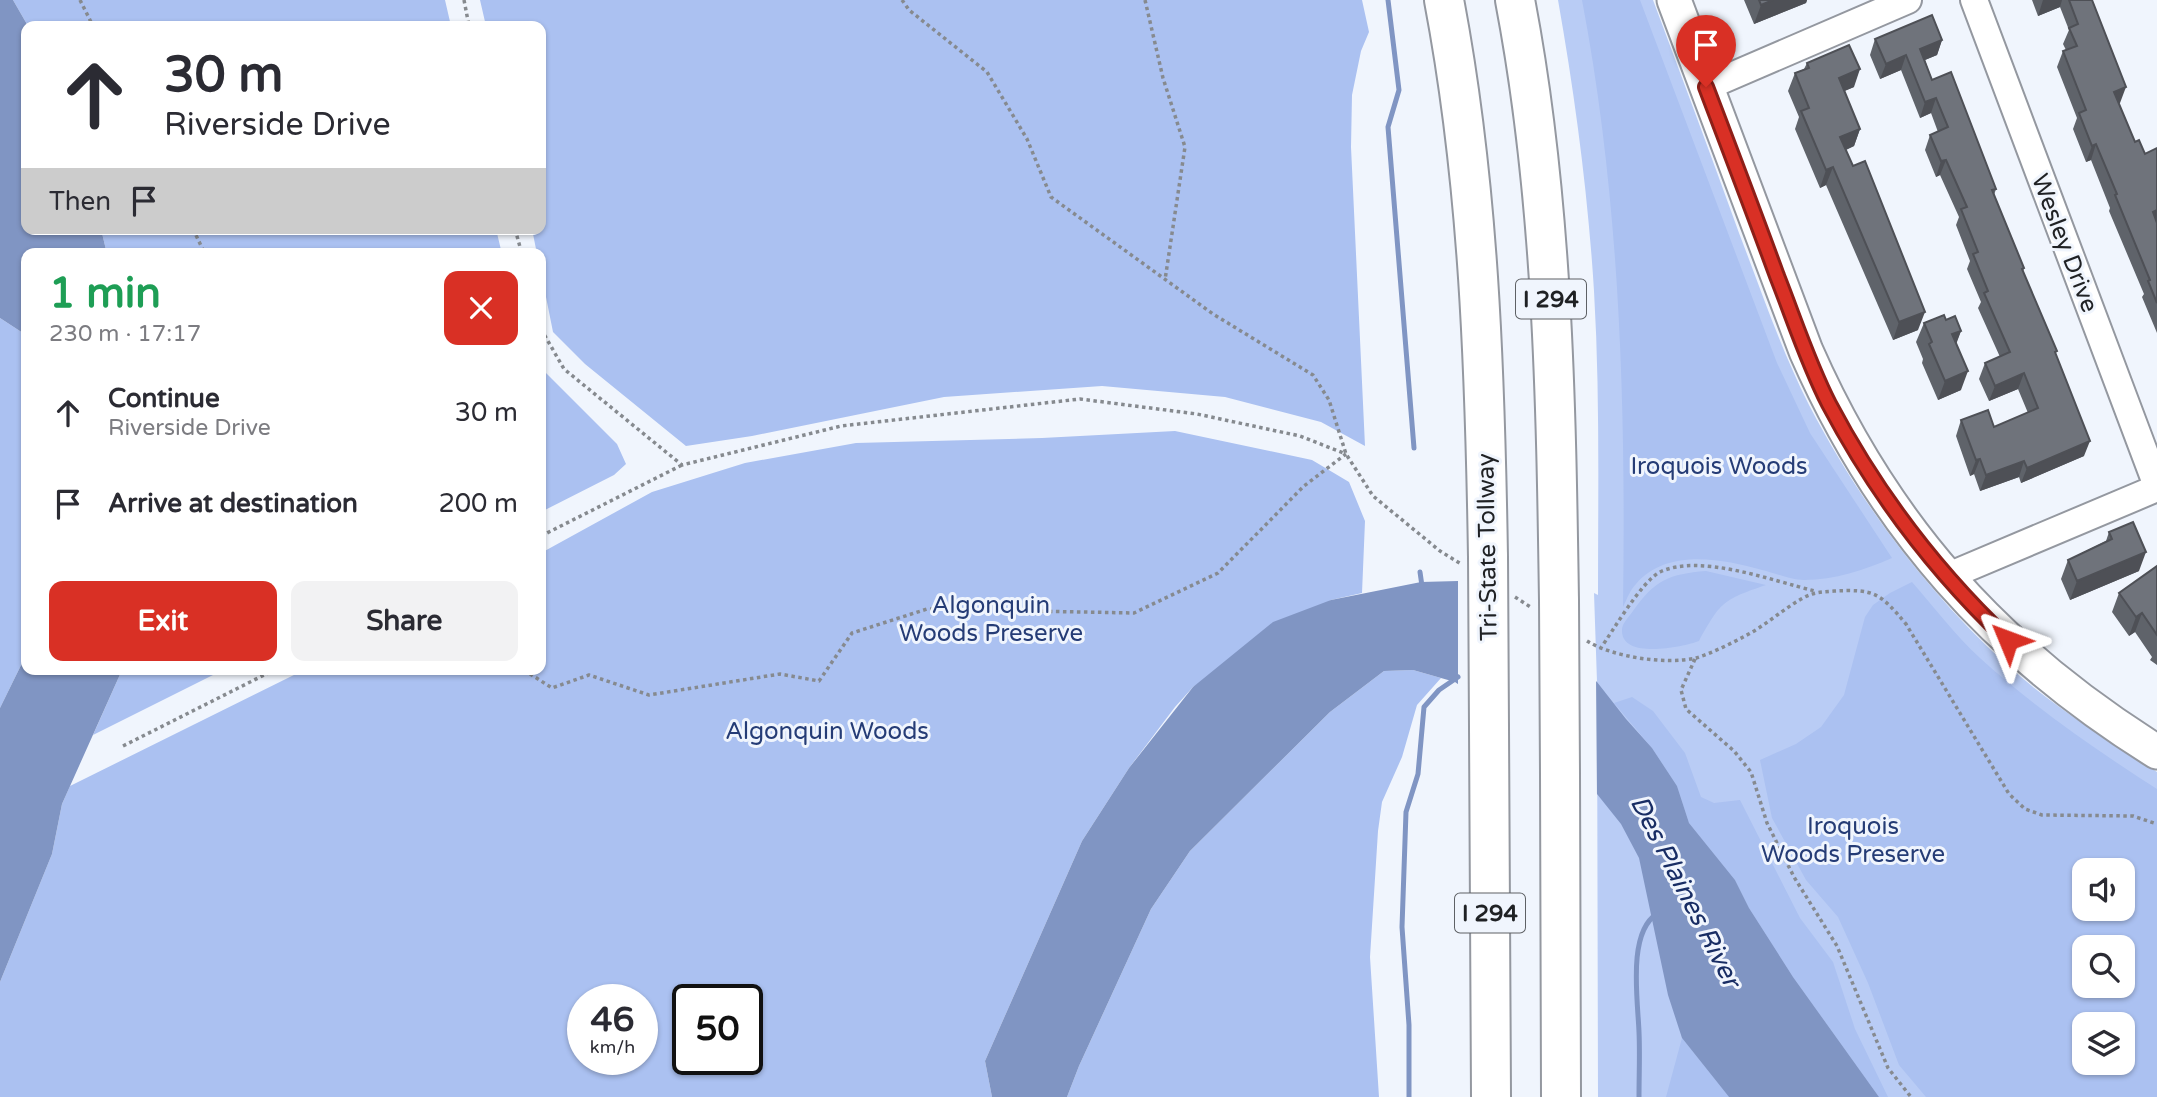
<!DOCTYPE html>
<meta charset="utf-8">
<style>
:root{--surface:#fff;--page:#f2f2f3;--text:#2b2b33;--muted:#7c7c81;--accent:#d93025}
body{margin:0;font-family:"Varela Round",sans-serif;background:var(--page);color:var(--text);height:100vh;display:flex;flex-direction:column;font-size:26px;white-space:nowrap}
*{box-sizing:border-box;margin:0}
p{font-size:23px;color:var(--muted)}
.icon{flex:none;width:38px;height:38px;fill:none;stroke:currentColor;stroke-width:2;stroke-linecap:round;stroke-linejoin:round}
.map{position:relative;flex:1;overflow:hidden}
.drawer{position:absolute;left:21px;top:248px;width:525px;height:427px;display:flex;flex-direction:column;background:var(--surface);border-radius:14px;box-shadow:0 2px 5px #0004}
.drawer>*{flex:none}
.top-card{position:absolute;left:21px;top:21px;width:525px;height:214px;border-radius:14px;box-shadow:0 2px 5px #0004;background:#fff;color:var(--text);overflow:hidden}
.controls{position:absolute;left:2072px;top:858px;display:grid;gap:14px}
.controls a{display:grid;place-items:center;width:63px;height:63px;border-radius:14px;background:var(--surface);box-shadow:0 2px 5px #0004;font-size:35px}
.speed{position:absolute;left:567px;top:984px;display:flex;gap:14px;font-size:35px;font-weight:700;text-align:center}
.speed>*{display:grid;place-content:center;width:91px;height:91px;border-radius:50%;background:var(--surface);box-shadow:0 2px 5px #0004;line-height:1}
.speed small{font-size:18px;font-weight:400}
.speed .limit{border:4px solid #111;border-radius:10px;background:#fff;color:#111}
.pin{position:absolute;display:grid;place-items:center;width:60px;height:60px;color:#fff;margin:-72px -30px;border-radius:50% 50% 50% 0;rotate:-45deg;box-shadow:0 0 7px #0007}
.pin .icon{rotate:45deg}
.me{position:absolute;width:77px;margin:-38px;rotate:314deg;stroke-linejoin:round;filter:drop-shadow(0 0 5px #0008)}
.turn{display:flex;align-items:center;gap:24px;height:147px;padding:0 28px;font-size:32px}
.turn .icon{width:91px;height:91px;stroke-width:2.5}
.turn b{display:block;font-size:49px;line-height:60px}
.then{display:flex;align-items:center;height:66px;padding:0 28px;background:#0003;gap:14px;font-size:26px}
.round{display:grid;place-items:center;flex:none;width:74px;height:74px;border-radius:14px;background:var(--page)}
.headline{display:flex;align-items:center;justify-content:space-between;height:119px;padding:0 28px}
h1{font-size:42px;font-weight:700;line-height:52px;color:#1e9e55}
.action{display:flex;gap:14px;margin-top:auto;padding:14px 28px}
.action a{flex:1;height:80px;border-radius:14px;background:var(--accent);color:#fff;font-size:28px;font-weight:700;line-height:80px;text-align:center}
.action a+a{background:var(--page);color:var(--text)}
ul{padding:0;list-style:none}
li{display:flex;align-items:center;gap:21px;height:91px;padding:0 28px}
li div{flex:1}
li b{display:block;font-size:26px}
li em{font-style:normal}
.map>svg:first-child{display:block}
.green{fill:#b9ccf5;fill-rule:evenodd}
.forest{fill:#abc1f1;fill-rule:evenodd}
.water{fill:#8095c3}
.pier{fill:#f0f5fd}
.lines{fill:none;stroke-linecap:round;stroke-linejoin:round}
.stream{stroke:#8095c3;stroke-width:5}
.minor-casing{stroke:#9498a0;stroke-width:30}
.major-casing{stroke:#9498a0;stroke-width:37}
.highway-casing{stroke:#9498a0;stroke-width:42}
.path{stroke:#868a8f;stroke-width:3.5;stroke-dasharray:3.5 3.5;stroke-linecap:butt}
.minor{stroke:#fff;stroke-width:26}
.major{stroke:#fff;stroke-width:33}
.highway{stroke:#fff;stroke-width:38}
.highway-bridge-casing{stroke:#9498a0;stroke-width:42;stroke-linecap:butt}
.highway-bridge{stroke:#fff;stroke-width:38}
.wall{fill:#5f636a}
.shaded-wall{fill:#4e5056}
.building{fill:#6f737b;stroke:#4e5056;stroke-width:2}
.route-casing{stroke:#8d1f18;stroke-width:18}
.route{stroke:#d93025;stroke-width:12}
.labels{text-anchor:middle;stroke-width:6;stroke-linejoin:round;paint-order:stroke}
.shield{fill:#f0f5fd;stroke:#5e6165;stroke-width:2}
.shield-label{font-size:23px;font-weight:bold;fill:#1f2124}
.street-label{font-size:24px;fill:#1f2124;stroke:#f0f5fd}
.park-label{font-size:24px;fill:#253c76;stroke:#f0f5fd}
.water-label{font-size:26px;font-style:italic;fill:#182d64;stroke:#f0f5fd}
</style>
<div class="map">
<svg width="2157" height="1097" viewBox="0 0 2157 1097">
<rect width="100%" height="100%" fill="#f0f5fd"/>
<path class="green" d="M1558,0h95c29,78 58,155 86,233 22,57 42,117 70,172 50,96 117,186 197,259 46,42 100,74 151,108v325h-559l-1,-415 -3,-89 4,2c0,-102 2,-203 -4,-304 -6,-98 -19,-195 -36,-291zM2084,870h39v38h-39zM2084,947h39v38h-39zM2084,1024h39v38h-39z"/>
<path class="forest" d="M13,0h432l6,26h-423z
M480,0h882l7,32 -8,19 -9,44 -1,52 14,299 -44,-24 -96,-25 -123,-11 -158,11 -192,39 -66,10 -101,-82 -32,-32 -12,-60v-18h-4l-5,-25h9v-203h-55z
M1582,0h58l137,363 33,70 82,125c-28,12 -57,22 -88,22 -13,0 -29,-7 -42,-10 -40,-11 -95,-22 -126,14 -6,6 -9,15 -13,23 3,-202 -3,-408 -41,-607z
M101,229h395l6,25h-395z
M0,318l26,17v320l-26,53z
M541,368l76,76 9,20 -12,11 -73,37z
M1175,431l137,29 37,22 16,39 -3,72 -31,7 -138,87 -18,20 -46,61 -47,73 -97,220 7,36h-992v-115l52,-128 10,-50 8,-18 234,-116h237v-117l111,-61 93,-29 111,-20 186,-5zM583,999h59v60h-59zM688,999h59v60h-59z
M1706,571l60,14c-44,15 -45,17 -67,56 -16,6 -78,19 -77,-11 0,-7 7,-13 11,-19 22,-31 36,-37 73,-40z
M1912,582c22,25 43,53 68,76 54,49 116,92 177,131v308h-231l-27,-32 -31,-82 -30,-66 -32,-37 -34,-62 -12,-58 36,-16 25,-17 23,-32 21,-78 8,-12 17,-12zM2084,870h39v38h-39zM2084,947h39v38h-39zM2084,1024h39v38h-39z
M122,670h101l-130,65z
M1413,670l28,8 -24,27 -15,52 -20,45 -4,29 -8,126 9,140h-312l12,-31 72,-157 39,-58 140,-139 54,-41z
M1632,697l21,14 32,42 16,44 13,6 26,-3 60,118 33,44 22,67 33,68h-9l-86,-120 -44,-69 -14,-28 -46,-57 -12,-37 -25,-38 -38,-45z
M1682,1038l47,59h-63z"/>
<path class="water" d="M0,0h13l15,26 -2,203h75l6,25h-81v81l-26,-17z
M1458,581l76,40 63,61 29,37 26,29 25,38 12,37 46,57 14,28 44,69 86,120h-150l-47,-59 -14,-43 -29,-137 -18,-34 -24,-30 -57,-52 -85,-60 -42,-12 -29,1 -54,41 -140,139 -39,58 -72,157 -12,31h-75l-7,-36 97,-220 47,-73 64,-81 80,-65 58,-22 90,-18z
M26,655v15h96l-60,134 -10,50 -52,128v-274z"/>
<path class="pier" d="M1458,577l78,41 60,58 1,121 -59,-52 -80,-56z"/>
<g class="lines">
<path class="stream" d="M1388,0l11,90 -11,37 26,321
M1420,572l2,14
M1409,1097v-72l-7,-98 4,-115 12,-38 6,-67 15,-17 19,-13
M1639,1097c0,-22 1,-43 0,-65 -1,-30 -12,-100 18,-118"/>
<defs>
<path id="minor" d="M1974,0l183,486
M1706,87l202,-87
M1946,577l211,-89"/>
<path id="major" d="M1674,0l132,351c77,175 189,300 351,401"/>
<path id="highway" d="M1444,0c35,184 41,370 44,557
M1515,0c38,198 41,400 44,601
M1489,728l2,369
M1560,774l1,323"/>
</defs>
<use href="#minor" class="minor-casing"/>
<use href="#major" class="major-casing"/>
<use href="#highway" class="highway-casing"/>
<path class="path" d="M80,0l13,26
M464,0l5,26
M902,0l7,10 78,62 40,67 24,58 162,117 100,61 16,25 17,54 27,42 67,55 21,13
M1145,0l18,78 22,69 -20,133
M193,229l12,25
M515,229l7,25
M541,329l23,40 118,96 159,-39 239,-27 117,15 103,22 46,18
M541,536l141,-71
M1515,597l17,11
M1587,641c26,16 78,24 109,17 16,-5 34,-14 49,-22 20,-10 38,-27 58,-38 10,-6 20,-6 31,-7 41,-2 46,2 72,33l103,170 16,15 17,6 91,1 24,8
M1600,649c13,-18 41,-67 60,-77 40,-19 113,9 155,19
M1695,659l-14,31 5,19 48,42 17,21 16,51 27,54 43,69 51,122 23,29
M524,670l28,18 37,-13 60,20 131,-21 39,7 33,-48 75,-24 207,4 84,-40 86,-87 42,-32
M123,746l151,-76"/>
<use href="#minor" class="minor"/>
<use href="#major" class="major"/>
<use href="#highway" class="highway"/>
<defs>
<path id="highway-bridge" d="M1488,557l1,171
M1559,601l1,173"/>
</defs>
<use href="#highway-bridge" class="highway-bridge-casing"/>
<use href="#highway-bridge" class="highway-bridge"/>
</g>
<path class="wall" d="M1744,0h63l-1,3 -52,21z
M2032,0h61v2l26,101 16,39 10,12 12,-6v185l-15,-36 2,-3 -35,-83 1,-3 -19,-48 -5,2 -13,-33 4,-11 -20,-51 6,-16 3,-1 -3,-6 6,-14 -9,-23 -22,9z
M1875,39l67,1 -5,15 -12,5 7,20 64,109 -2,6 30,73 -1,4 33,83 28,101 -63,27 -2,-6 -39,14 -6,-17 -4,2 -14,-40 5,-16 33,7 34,-14 -10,-24 -29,12 -10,-22 6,-16 15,-6 -22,-49 3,-6 -14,-33 3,-8 -14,-36 3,-8 -19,-42 -4,2 -11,-27 5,-15 8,-3 -7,-19 -11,5 -19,-48 -21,9 -10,-24z
M1807,63l47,24 -10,4 16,38 -6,17 -8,4 72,180 -25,10 -67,-155 -6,3 -25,-59 4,-12 -11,-26 7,-18 9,-4z
M1946,320l15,11 -5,12 5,47 -23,10 -16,-37 1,-4 -7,-17 8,-19z
M2109,532l30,39 -69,29 -9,-21 7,-19 38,-19z
M2157,566v99l-7,-5 2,-3 -17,-25 -6,4 -17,-24 7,-19z"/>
<path class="shaded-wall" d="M1773,0h34l-1,3 -52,21 7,-19z
M2043,0h19l-2,7 -22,9z
M1942,40l-5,15 -22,9 5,-15z
M1906,55l-5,15 -21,9 6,-15z
M1860,69l-6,18 -21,9 6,-18z
M2126,87l-6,16 -11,4 5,-15z
M1936,98l-5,15 -11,5 5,-16z
M1860,129l-6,17 -20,9 6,-18z
M2096,144l-5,16 -5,2 6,-16z
M1946,160l-6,15 -4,2 5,-16z
M1833,167l-7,18 -6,3 6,-18z
M2157,210v13l-4,-11z
M1925,312l-7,18 -25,10 6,-18z
M1961,331l-7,19 -2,-16z
M1968,371l-7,19 -23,10 7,-19z
M2024,373l-6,16 -29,12 6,-15z
M2090,441l-6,15 -63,27 6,-15z
M1980,459l-6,15 -4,2 6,-16z
M2024,461l-5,16 -39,14 6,-16z
M2146,552l-7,19 -69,29 7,-19z
M2142,613l-7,19 -6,4 7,-19z"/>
<path class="building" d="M1759,0h14l-12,5z
M2069,0h23l34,87 -12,5 21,50 4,-2 6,14 12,-6v62l-4,2 4,11v80l-9,-22 2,-1 -35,-85 2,-1 -21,-50 -4,2 -13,-33 7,-3 -23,-59 14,-5 -8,-18 9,-4z
M1932,15l10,25 -22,9 12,31 19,-8 45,117 -4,1 32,78 -2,1 35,82 -2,1 35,89 -63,27 -3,-7 -38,14 -6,-16 -4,1 -15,-40 27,-10 6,17 44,-19 -14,-35 -29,13 -10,-23 25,-11 -26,-59 4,-2 -15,-37 5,-2 -17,-43 6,-2 -21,-47 -5,1 -11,-26 18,-8 -12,-29 -11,4 -19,-47 -20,9 -11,-25z
M1849,45l11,24 -21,9 21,51 -20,8 13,29 12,-5 60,151 -26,10 -66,-155 -7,3 -25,-59 8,-3 -14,-35 14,-5 -2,-5z
M1944,315l2,5 9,-4 6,15 -9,3 16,37 -23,10 -16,-37 3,-2 -8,-19z
M2133,522l13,30 -69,29 -9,-21 44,-21 -3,-7z
M2157,566v69l-15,-22 -6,4 -17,-24z"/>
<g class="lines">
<defs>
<path id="route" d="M1706,87c24,63 48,126 71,189 17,43 31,87 52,128 47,89 106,167 179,236"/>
</defs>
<use href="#route" class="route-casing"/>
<use href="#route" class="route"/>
</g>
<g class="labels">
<g class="shield">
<rect x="1516" y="279.5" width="70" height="39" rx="5"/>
<rect x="1455" y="893.5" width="70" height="39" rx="5"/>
</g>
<g class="shield-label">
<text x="1551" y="307">I 294</text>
<text x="1490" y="921">I 294</text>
</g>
<g class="street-label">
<text transform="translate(2065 243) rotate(69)" y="8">Wesley Drive</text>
<text transform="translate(1487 547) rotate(-91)" y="8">Tri-State Tollway</text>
</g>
<g class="park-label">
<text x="1719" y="474">Iroquois Woods</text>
<text x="991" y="613">Algonquin<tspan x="991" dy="28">Woods Preserve</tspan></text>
<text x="827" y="739">Algonquin Woods</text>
<text x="1853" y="834">Iroquois<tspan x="1853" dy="28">Woods Preserve</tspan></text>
</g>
<g class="water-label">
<text transform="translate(1686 891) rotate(63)" y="9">Des Plaines River</text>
</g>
</g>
</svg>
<div class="controls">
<a><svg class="icon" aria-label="sound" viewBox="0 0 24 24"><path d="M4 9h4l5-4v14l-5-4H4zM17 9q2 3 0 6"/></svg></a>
<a><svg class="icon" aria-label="search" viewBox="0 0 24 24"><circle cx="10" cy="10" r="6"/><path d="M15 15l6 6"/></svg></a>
<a><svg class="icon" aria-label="layers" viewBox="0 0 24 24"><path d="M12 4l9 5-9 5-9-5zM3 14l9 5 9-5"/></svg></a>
</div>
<div class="speed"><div>46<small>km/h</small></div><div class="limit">50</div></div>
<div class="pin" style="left:1706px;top:87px;background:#d93025"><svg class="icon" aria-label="arrive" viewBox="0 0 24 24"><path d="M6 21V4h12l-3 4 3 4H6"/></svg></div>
<svg class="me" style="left:2008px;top:640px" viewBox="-20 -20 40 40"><path d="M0-17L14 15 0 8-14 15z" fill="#d93025" stroke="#fff" stroke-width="4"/></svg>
<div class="top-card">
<div class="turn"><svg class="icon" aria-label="ahead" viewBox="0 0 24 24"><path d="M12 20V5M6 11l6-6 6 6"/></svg><div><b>30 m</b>Riverside Drive</div></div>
<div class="then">Then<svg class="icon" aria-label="arrive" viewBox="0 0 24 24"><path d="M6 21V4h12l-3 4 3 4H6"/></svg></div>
</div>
<section class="drawer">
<div class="headline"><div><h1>1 min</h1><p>230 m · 17:17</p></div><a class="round" style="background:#d93025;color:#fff"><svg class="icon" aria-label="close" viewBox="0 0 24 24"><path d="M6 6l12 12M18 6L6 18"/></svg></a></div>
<ul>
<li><svg class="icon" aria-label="ahead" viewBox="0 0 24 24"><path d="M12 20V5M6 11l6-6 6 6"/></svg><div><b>Continue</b><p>Riverside Drive</p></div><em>30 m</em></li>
<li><svg class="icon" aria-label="arrive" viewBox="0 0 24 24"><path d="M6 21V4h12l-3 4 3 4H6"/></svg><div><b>Arrive at destination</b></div><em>200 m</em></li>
</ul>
<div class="action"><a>Exit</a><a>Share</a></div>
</section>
</div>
